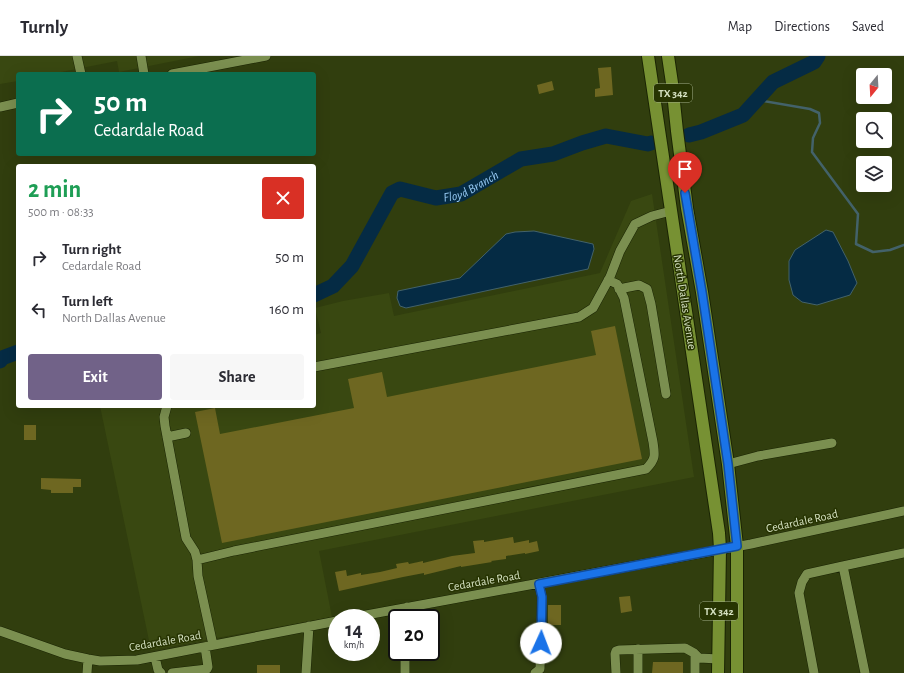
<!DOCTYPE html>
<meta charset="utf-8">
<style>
:root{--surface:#fff;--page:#f7f7f7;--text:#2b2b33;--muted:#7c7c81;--line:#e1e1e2;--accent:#716288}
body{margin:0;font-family:"Alegreya Sans",sans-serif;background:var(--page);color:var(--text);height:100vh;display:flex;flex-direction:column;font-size:15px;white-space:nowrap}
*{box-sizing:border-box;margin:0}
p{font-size:13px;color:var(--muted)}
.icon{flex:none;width:22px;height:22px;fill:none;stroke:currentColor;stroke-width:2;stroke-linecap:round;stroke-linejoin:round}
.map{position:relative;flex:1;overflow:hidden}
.side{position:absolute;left:16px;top:108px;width:300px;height:244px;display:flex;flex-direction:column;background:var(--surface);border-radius:4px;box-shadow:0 4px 16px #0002}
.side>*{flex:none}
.hud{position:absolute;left:16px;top:16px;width:300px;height:84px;border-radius:4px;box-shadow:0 4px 16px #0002;background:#0b6e4f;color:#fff;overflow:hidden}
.needle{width:26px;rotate:198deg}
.tools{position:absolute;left:856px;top:12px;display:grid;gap:8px}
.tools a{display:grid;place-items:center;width:36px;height:36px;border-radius:4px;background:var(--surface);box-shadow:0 4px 16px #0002;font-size:20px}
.speed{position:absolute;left:328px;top:553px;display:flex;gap:8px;font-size:20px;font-weight:700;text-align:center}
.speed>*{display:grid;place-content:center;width:52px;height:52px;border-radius:50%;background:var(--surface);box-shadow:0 4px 16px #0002;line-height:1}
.speed small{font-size:10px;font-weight:400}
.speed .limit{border:2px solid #111;border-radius:6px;background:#fff;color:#111}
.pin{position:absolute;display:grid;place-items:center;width:34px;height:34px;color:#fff;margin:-41px -17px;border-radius:50% 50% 50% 0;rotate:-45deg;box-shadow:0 0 4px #0007}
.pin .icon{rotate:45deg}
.me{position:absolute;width:44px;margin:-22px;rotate:2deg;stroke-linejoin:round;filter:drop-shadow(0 0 3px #0008)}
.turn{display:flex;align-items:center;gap:14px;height:84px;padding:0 12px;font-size:18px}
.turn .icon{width:52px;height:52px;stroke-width:2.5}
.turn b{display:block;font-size:28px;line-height:34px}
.round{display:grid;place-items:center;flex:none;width:42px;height:42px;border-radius:4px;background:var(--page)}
.summary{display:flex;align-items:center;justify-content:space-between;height:68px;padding:0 12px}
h1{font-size:24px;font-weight:700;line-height:30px;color:#1e9e55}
.cta{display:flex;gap:8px;margin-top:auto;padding:8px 12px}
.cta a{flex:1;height:46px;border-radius:4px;background:var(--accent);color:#fff;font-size:16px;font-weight:700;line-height:46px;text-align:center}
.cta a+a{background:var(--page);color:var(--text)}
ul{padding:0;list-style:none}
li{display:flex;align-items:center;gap:12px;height:52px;padding:0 12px}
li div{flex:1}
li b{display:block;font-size:15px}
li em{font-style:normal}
header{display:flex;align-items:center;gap:24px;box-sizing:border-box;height:56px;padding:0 20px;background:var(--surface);border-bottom:1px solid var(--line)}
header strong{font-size:19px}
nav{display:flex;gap:22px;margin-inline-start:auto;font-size:14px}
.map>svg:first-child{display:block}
.built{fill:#394811}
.water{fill:#052b44;stroke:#43626a}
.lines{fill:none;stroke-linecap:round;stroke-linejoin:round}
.stream{stroke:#43626a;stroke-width:2.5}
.river{stroke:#052b44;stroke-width:15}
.building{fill:#6e6721}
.minor-casing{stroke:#1a2403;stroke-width:10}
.major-casing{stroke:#1a2403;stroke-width:14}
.minor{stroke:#7b8f50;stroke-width:9}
.major{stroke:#779133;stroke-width:12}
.route-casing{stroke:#114b97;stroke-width:10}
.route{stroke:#1a73e8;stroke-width:7}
.labels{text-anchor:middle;stroke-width:3;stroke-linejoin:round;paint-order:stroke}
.shield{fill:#273402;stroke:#a1ad88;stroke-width:1}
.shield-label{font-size:11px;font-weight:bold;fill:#d5e1c1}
.street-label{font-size:12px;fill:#d5e1c1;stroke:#273402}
.water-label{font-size:13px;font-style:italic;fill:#96c9f3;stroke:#273402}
</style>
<header>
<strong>Turnly</strong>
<nav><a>Map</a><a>Directions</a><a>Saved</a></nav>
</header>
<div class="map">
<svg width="904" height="617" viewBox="0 0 904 617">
<rect width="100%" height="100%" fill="#313e0e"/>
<path class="built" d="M0,0h199l-80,16 -2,-11 -66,13h-33v7l-18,3z
M652,138l42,283 -375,74 13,66 -181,33 -51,-244h214v-71l7,-2 -6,-25 28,-7 46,-8 5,23 206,-43 31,-72z"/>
<path class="water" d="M826,174l7,2 15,29 9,22 -7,12 -33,10 -15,-3 -9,-7 -4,-15v-19l6,-11z
M534,175l59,13 1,5 -6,20 -182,39 -6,-2 -3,-8 1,-7 62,-13 46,-44 9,-2z"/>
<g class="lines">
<path class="stream" d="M757,44l53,9 9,4 1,10 -7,15 -1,14 46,62 -2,30 17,8 17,-2 14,-5"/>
<g class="river">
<path d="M689,79l12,-3 42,-17 30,-33 41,-20 4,-6"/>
<path id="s1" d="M314,239l19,-9 19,-20 40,-73 8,-4 36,9 25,-4 60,-35 32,-5 29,-11 24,-7 42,8 3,-1"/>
<path d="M0,305l2,-3 16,-6"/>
</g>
</g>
<path class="building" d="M611,11l2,28 -18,2v-8l5,-1 -2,-20z
M552,25l2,9 -15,4 -2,-9z
M615,270l27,133 -420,84 -27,-131 20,-4 5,26 134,-26 -6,-29 34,-7 5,25 209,-42 -5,-24z
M24,369h12v15h-12z
M41,422l40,1v8h-8v6h-22v-3l-10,-1z
M513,481l1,6 15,-3v3l8,-2 2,10 -14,3v-1l-19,3v3l-15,2 1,1 -31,5v-1l-37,9v-2l-21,4 -64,14 -4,-19 11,-2 1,6 14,-3v2l19,-3 17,-4 -1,-4 12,-2 1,2 14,-3v2l29,-7 23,-3 -2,-12 11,-1v2z
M630,540l2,15 -11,2 -2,-16z
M548,549h13v20h-13z
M653,606h30v11h-31z
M257,609h23v8h-23z"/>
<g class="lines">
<defs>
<path id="minor" d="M77,0l4,18
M141,0l3,18
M172,18l94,-18
M0,51l18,-4
M619,233l20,-4 8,4 4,15 15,90
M314,311l265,-50 14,-9 17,-31 10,-26 15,-27 17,-8 19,-5
M167,350l-3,11 1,9 21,112 9,14 2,8 37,-9 412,-82c10,-10 9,-14 7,-27l-29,-144 -7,-14 -9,-4
M167,381l19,-4
M728,408l30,-8 74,-13
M197,504l1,16 15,69
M350,562l401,-74 153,-33
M406,562l1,-11
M0,575l65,23 23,5 12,2 37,-1 200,-39
M155,601l3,13 3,3
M87,617l1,-14
M172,617l35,-4 1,-2 -3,-20
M306,617l3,-47
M405,617v-21
M535,617l5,-4 2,-72 -3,-13
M616,617l-1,-19 1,-3 3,-1 66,-2 9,5 5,5 20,1
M638,617v-24
M695,617v-19
M814,617l-15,-80 3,-11 5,-8 36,-8
M865,617l-22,-107 61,-13"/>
<path id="major" d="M648,0l71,477 1,16 -2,124
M668,0l4,27 5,48 10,77 15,84 26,172 9,82v127"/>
</defs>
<use href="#minor" class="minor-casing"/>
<use href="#major" class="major-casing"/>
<use href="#minor" class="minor"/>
<use href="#major" class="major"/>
</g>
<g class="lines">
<defs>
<path id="route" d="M541,587l1,-46 -3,-13 198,-38 -9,-82 -26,-172 -17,-99"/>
</defs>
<use href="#route" class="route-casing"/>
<use href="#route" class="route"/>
</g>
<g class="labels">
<g class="shield">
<rect x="654" y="28" width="38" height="18" rx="3"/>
<rect x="700" y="546" width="38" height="18" rx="3"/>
</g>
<g class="shield-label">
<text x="673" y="41">TX 342</text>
<text x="719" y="559">TX 342</text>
</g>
<g class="street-label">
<text transform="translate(685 246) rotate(81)" y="4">North Dallas Avenue</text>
<text transform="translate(802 465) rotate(-12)" y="4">Cedardale Road</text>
<text transform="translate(484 525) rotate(-10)" y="4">Cedardale Road</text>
<text transform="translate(165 585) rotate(-10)" y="4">Cedardale Road</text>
</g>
<g class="water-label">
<text dy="5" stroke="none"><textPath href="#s1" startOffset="215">Floyd Branch</textPath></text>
</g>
</g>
</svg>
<div class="tools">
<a><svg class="needle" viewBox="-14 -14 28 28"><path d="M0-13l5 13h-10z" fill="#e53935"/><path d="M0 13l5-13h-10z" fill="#7c7c81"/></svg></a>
<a><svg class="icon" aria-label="search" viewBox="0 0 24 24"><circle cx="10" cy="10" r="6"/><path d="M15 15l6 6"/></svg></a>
<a><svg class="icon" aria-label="layers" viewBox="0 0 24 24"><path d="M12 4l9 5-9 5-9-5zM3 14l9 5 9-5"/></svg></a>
</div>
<div class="speed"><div>14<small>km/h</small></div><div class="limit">20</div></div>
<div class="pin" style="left:685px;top:137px;background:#d93025"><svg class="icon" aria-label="arrive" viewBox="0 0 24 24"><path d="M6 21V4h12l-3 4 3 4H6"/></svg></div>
<svg class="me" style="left:541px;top:587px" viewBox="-20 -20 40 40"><circle r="19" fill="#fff"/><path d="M0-13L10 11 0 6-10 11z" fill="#1a73e8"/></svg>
<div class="hud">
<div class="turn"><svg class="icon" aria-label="right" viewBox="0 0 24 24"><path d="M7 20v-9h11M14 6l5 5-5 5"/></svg><div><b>50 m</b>Cedardale Road</div></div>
</div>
<section class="side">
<div class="summary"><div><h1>2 min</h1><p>500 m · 08:33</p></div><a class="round" style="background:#d93025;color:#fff"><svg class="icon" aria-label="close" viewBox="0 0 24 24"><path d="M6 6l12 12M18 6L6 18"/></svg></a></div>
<ul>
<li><svg class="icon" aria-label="right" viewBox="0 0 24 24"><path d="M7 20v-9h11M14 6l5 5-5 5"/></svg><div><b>Turn right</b><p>Cedardale Road</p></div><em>50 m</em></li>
<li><svg class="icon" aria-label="left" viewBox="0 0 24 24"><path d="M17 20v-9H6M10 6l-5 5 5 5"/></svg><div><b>Turn left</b><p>North Dallas Avenue</p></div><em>160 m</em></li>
</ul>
<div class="cta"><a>Exit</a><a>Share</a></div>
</section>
</div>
